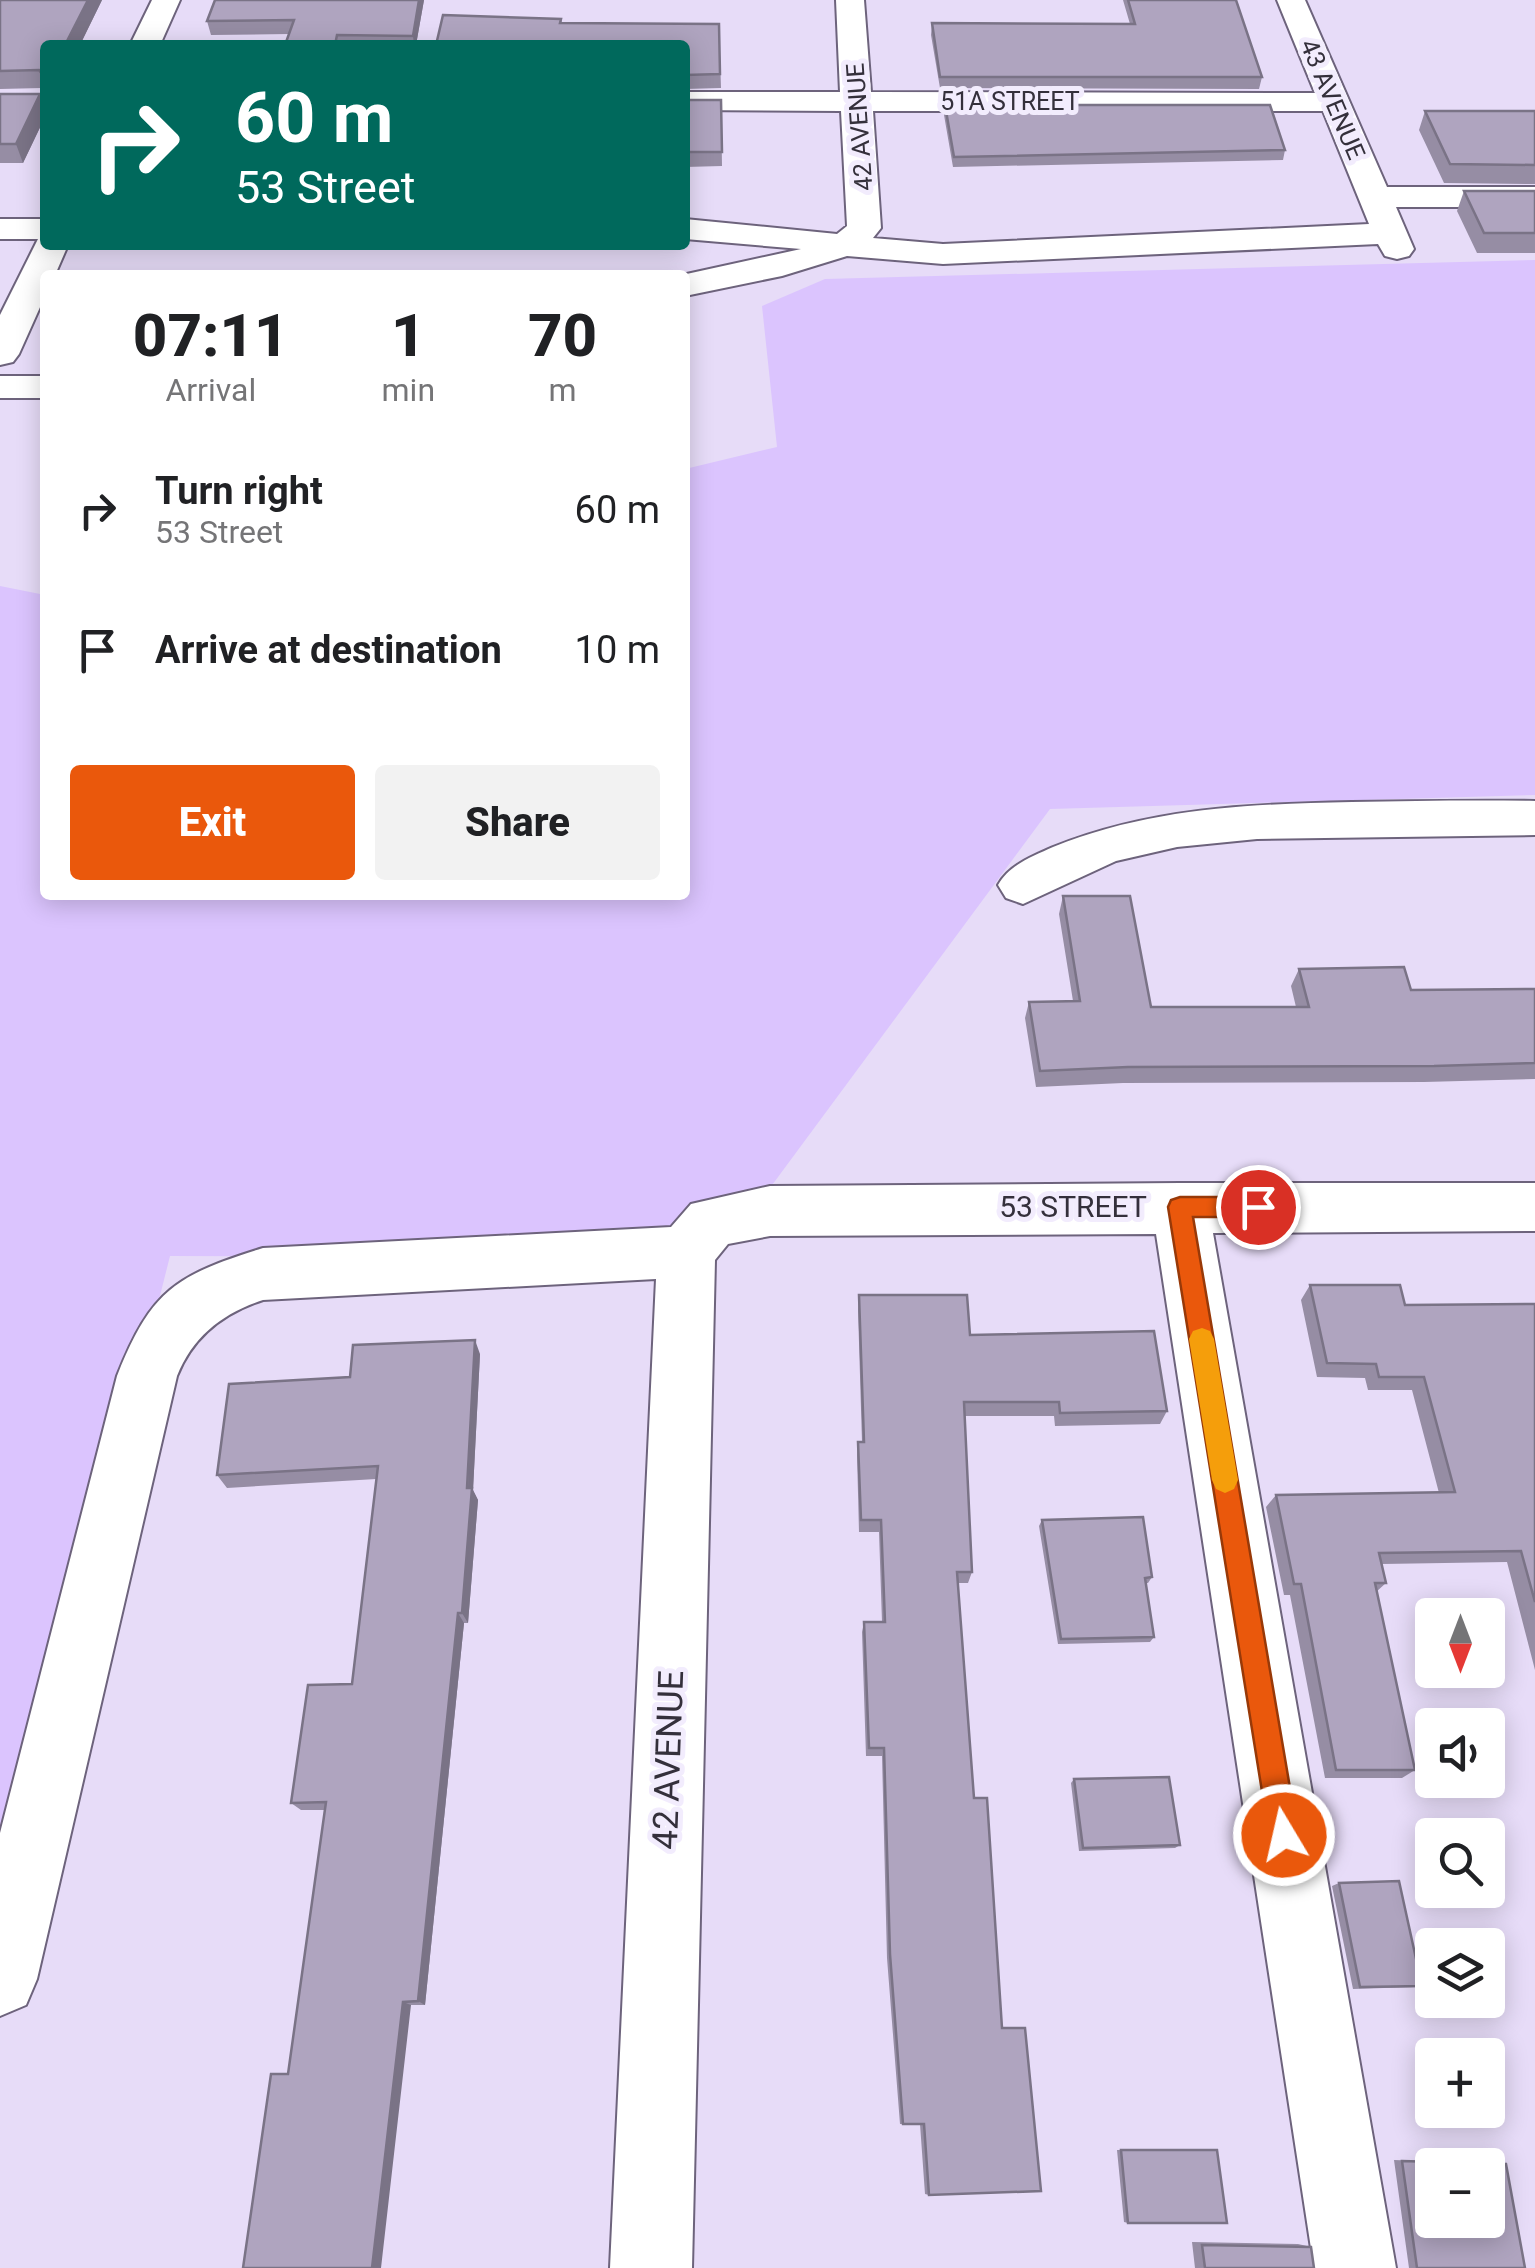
<!DOCTYPE html>
<meta charset="utf-8">
<style>
:root{--surface:#fff;--page:#f2f2f2;--text:#202124;--muted:#757577;--accent:#ea580c}
body{margin:0;font-family:Roboto,sans-serif;background:var(--page);color:var(--text);height:100vh;display:flex;flex-direction:column;font-size:38px;white-space:nowrap}
*{box-sizing:border-box;margin:0}
p{font-size:32px;color:var(--muted)}
.icon{flex:none;width:55px;height:55px;fill:none;stroke:currentColor;stroke-width:2;stroke-linecap:round;stroke-linejoin:round}
.map{position:relative;flex:1;overflow:hidden}
.details{position:absolute;left:40px;top:270px;width:650px;height:630px;display:flex;flex-direction:column;background:var(--surface);border-radius:10px;box-shadow:0 5px 25px #0003}
.details>*{flex:none}
.top-card{position:absolute;left:40px;top:40px;width:650px;height:210px;border-radius:10px;box-shadow:0 5px 25px #0003;background:#00695c;color:#fff;overflow:hidden}
.needle{width:65px;rotate:180deg}
.fabs{position:absolute;left:1415px;top:1598px;display:grid;gap:20px}
.fabs a{display:grid;place-items:center;width:90px;height:90px;border-radius:10px;background:var(--surface);box-shadow:0 5px 25px #0003;font-size:50px}
.pin{position:absolute;display:grid;place-items:center;width:85px;height:85px;color:#fff;margin:-42px;border:5px solid #fff;border-radius:50%;box-shadow:0 2px 10px #0007}
.me{position:absolute;width:110px;margin:-55px;rotate:351deg;stroke-linejoin:round;filter:drop-shadow(0 0 8px #0008)}
.turn{display:flex;align-items:center;gap:35px;height:210px;padding:0 30px;font-size:45px}
.turn .icon{width:130px;height:130px;stroke-width:2.5}
.turn b{display:block;font-size:70px;line-height:85px}
.eta{display:flex;justify-content:space-evenly;align-items:center;height:170px;text-align:center}
.eta b{font-size:60px;font-weight:800;line-height:70px}
.button{display:flex;gap:20px;margin-top:auto;padding:20px 30px}
.button a{flex:1;height:115px;border-radius:10px;background:var(--accent);color:#fff;font-size:40px;font-weight:800;line-height:115px;text-align:center}
.button a+a{background:var(--page);color:var(--text)}
ul{padding:0;list-style:none}
li{display:flex;align-items:center;gap:30px;height:140px;padding:0 30px}
li div{flex:1}
li b{display:block;font-size:38px}
li em{font-style:normal}
.map>svg:first-child{display:block}
.green{fill:#dbc4fe}
.lines{fill:none;stroke-linecap:round;stroke-linejoin:round}
.minor-casing{stroke:#6d637c;stroke-width:4}
.minor{fill:#fff;fill-rule:evenodd}
.wall{fill:#968da4}
.shaded-wall{fill:#7a7386}
.building{fill:#afa4bf;stroke:#7a7386;stroke-width:2.5;fill-rule:evenodd}
.route{fill:#ea580c;stroke:#983908;stroke-width:2.5}
.slow{fill:#f59e0b}
.labels{text-anchor:middle;stroke-width:10;stroke-linejoin:round;paint-order:stroke}
.far-street-label{font-size:25px;fill:#34303b;stroke:#f2ecfd}
.street-label{font-size:30px;fill:#34303b;stroke:#f2ecfd}
.near-street-label{font-size:35px;fill:#34303b;stroke:#f2ecfd}
</style>
<div class="map">
<svg width="1535" height="2268" viewBox="0 0 1535 2268">
<rect width="100%" height="100%" fill="#e7dcf8"/>
<path class="green" d="M1535,260v535l-485,14 -286,387 -74,61 -520,-1 -170,676v-1346l45,9v300h640v-426l92,-22 -15,-141 63,-27z"/>
<g class="lines">
<defs>
<path id="minor" d="M152,0h28l-20,45h-30z
M836,0h28l7,92 444,1 -38,-93h28l82,187h148v20h-139l18,42 -5,7 -12,3 -12,-3 -7,-12 -435,20 -96,-8 -65,20 -97,20 -3,-21 119,-26 -116,-10v-20l152,15 10,-8 -6,-115 -156,-1v-18h155zM873,111h450l46,113 -426,20 -70,-6 8,-10z
M0,219h45v26h23l-13,30h-10v21l-26,58 -6,8 -13,3v-50l38,-76h-38z
M0,376h45v22h-45z
M1535,801v34l-278,4 -80,8 -61,14 -93,43 -17,-6 -8,-13c11,-20 35,-29 55,-38 97,-39 196,-43 299,-45 61,-1 122,-2 183,-1z
M1180,1183h355v48l-322,2 183,1035h-82l-158,-1034 -386,2 -42,8 -13,16 -23,1008h-82l46,-989 -393,21c-40,13 -70,36 -86,76l-140,603 -11,26 -26,11v-183l117,-457c34,-86 59,-101 146,-128l408,-21 20,-23 79,-18z"/>
</defs>
<use href="#minor" class="minor-casing"/>
<use href="#minor" class="minor"/>
</g>
<path class="wall" d="M0,0h102l-22,45 -38,43 -42,1z
M424,0l-8,45h-131l4,-11 -78,1 -4,-14z
M1123,0h113l26,77 -3,12 -319,-1 -9,-53 1,-12 198,1z
M443,15l118,4 1,4 157,1 2,64 -36,1v-44z
M0,94h40l5,13v10l-22,46h-23z
M685,100h36l1,66 -37,1z
M945,105l340,45 -2,10 -330,7 -9,-52z
M1425,111h110v73l-91,-1 -25,-53z
M1464,191h71v62h-58l-20,-42z
M1063,896l88,111h145l-5,-21 8,-17 112,21 124,-1v90l-111,3 -301,1 -87,4 -11,-69 4,-16 44,-1 -14,-87z
M1310,1285l95,20 130,-1v366l-28,-108 -125,2 4,19 -10,9 39,178 -13,8h-77l-35,-183h-6l-18,-88 10,-12 163,-2 -27,-103h-44l-3,-12 -48,-1 -16,-77z
M859,1295l111,40 197,76 -7,13 -105,2 -1,-10h-89l7,156 -4,11h-10l-29,612 -4,-1 -5,-70h-20l-13,-166 -5,-202h-16l-4,-124 2,-10h18l-3,-90h-20l-2,-77 1,-13h4l-4,-132z
M480,1354l-7,136 5,10 -10,123h-4l-39,382h-14l-123,69 37,-264h-24l-10,-7 61,-119 24,-205 -149,9 -10,-13 133,-98z
M1042,1520l110,57 -4,6h-2l8,54 -4,5 -92,2 -19,-118z
M1074,1779l106,66 -5,3 -96,3 -8,-68z
M1339,1883l83,103 -7,1 -62,2 -21,-103z
M1117,2150h100l-89,73 -4,-1z
M1394,2160l112,4 19,104h-116z
M1192,2242l106,2 13,3 3,21h-119z"/>
<path class="shaded-wall" d="M88,0h14l-22,45h-15z
M419,0h5l-8,45h-2l-1,-9z
M40,94l5,13v10l-22,46 -7,-19z
M475,1340l5,14 -7,136 5,10 -10,123 -6,-10z
M458,1613l6,10 -39,382 -7,-4z
M403,2002l8,3 -30,263h-9z"/>
<path class="building" d="M0,0h88l-23,45h-20v40l-3,6v-17l-3,-4 -39,1z
M215,0h204l-6,36 -76,-1 -2,10h-50l9,-25 -87,1z
M1128,0h108l26,77h-322l-8,-54 203,1z
M443,15l118,4 -1,4 159,1 1,50 -35,1v-30h-249z
M0,94h40l-24,50h-16z
M685,100h36l1,52h-37z
M945,105h325l15,45 -331,7z
M1425,111h110v54l-85,-1z
M1464,191h71v42h-51z
M1063,896h67l21,111h158l-10,-38 105,-2 7,23 124,-1v74l-101,3 -306,1 -88,4 -11,-69 51,-1z
M1310,1285h90l5,20 130,-1v298l-14,-51 -142,2 7,30h-11l40,187h-79l-35,-186h-7l-18,-89 179,-3 -31,-115h-45l-3,-13 -49,-1z
M859,1295h108l3,40 184,-4 13,80 -107,2 -1,-11h-95l8,170h-15l17,226h13l15,230h23l16,163 -112,4 -5,-71h-21l-13,-170 -6,-206h-15l-5,-126h21l-4,-102h-20l-3,-78h6z
M475,1340l-8,148h5l-10,125h-4l-40,388 -15,1 -31,266h-129l28,-194h17l38,-272 -35,1 17,-118 44,-1 26,-218 -161,9 12,-91 121,-7 3,-32z
M1143,1517l9,60 -7,1 9,59 -93,2 -19,-119z
M1169,1777l11,68 -97,3 -9,-69z
M1399,1881l23,105 -62,1 -21,-104z
M1121,2150h96l10,73h-99z
M1402,2161l104,3 19,104h-108zM1432,2165h56v55h-56z
M1202,2245l109,2 3,21h-109z"/>
<path class="route" d="M1180,1197h78l9,3 3,7 -3,7 -9,3h-65l105,618 -4,11 -10,4 -11,-4 -4,-11 -101,-628 3,-7z"/>
<path class="slow" d="M1202,1328l8,3 4,8 24,141 -4,9 -9,4 -9,-4 -4,-9 -23,-141 4,-8z"/>
<g class="labels">
<g class="far-street-label">
<text transform="translate(1333 99) rotate(67)" y="9">43 AVENUE</text>
<text x="1010" y="110">51A STREET</text>
<text transform="translate(859 127) rotate(-94)" y="9">42 AVENUE</text>
</g>
<g class="street-label">
<text x="1073" y="1217">53 STREET</text>
</g>
<g class="near-street-label">
<text transform="translate(668 1760) rotate(-88)" y="12">42 AVENUE</text>
</g>
</g>
</svg>
<div class="fabs">
<a><svg class="needle" viewBox="-14 -14 28 28"><path d="M0-13l5 13h-10z" fill="#e53935"/><path d="M0 13l5-13h-10z" fill="#757577"/></svg></a>
<a><svg class="icon" aria-label="sound" viewBox="0 0 24 24"><path d="M4 9h4l5-4v14l-5-4H4zM17 9q2 3 0 6"/></svg></a>
<a><svg class="icon" aria-label="search" viewBox="0 0 24 24"><circle cx="10" cy="10" r="6"/><path d="M15 15l6 6"/></svg></a>
<a><svg class="icon" aria-label="layers" viewBox="0 0 24 24"><path d="M12 4l9 5-9 5-9-5zM3 14l9 5 9-5"/></svg></a>
<a>+</a>
<a>−</a>
</div>
<div class="pin" style="left:1258px;top:1207px;background:#d93025"><svg class="icon" aria-label="arrive" viewBox="0 0 24 24"><path d="M6 21V4h12l-3 4 3 4H6"/></svg></div>
<svg class="me" style="left:1284px;top:1835px" viewBox="-20 -20 40 40"><circle r="17" fill="#ea580c" stroke="#fff" stroke-width="3"/><path d="M0-11L8 9 0 5-8 9z" fill="#fff"/></svg>
<div class="top-card">
<div class="turn"><svg class="icon" aria-label="right" viewBox="0 0 24 24"><path d="M7 20v-9h11M14 6l5 5-5 5"/></svg><div><b>60 m</b>53 Street</div></div>
</div>
<section class="details">
<div class="eta">
<div><b>07:11</b><p>Arrival</p></div>
<div><b>1</b><p>min</p></div>
<div><b>70</b><p>m</p></div>
</div>
<ul>
<li><svg class="icon" aria-label="right" viewBox="0 0 24 24"><path d="M7 20v-9h11M14 6l5 5-5 5"/></svg><div><b>Turn right</b><p>53 Street</p></div><em>60 m</em></li>
<li><svg class="icon" aria-label="arrive" viewBox="0 0 24 24"><path d="M6 21V4h12l-3 4 3 4H6"/></svg><div><b>Arrive at destination</b></div><em>10 m</em></li>
</ul>
<div class="button"><a>Exit</a><a>Share</a></div>
</section>
</div>
